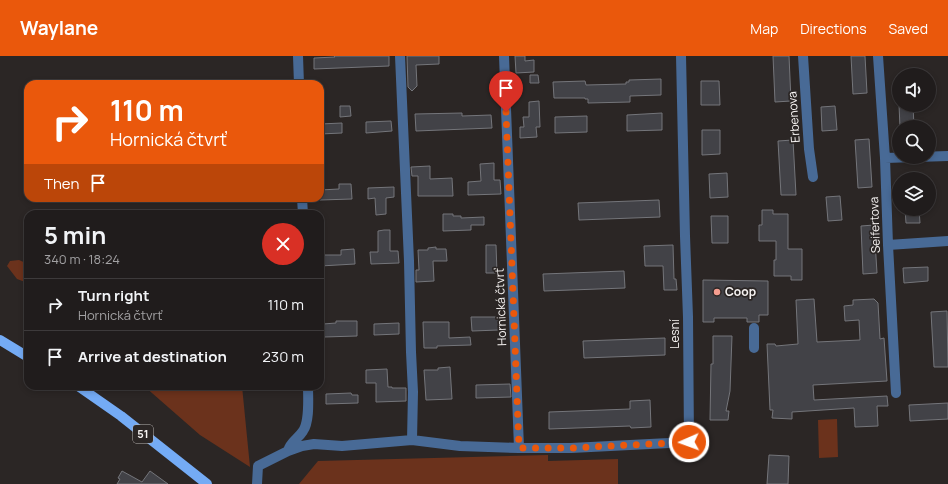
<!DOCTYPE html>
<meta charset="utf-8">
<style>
:root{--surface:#201c1c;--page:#282525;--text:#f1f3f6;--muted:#a2a1a3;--line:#3d3a3b;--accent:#ea580c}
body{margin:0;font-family:Manrope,sans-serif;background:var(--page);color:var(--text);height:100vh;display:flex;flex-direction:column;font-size:15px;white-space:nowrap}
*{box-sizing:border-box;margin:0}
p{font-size:13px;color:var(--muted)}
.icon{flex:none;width:22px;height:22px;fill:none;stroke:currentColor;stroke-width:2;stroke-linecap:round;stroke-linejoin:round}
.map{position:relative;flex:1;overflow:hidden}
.side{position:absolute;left:24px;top:154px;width:300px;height:180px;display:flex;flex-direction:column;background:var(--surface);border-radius:12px;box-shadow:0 2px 6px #0003,0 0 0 1px var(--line)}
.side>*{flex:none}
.guide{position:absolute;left:24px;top:24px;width:300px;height:122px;border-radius:12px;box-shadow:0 2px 6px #0003,0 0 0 1px var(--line);background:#ea580c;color:#fff;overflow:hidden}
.buttons{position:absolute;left:892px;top:12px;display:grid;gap:8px}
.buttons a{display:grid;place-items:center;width:44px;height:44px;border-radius:50%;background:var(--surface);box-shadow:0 2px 6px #0003,0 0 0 1px var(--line);font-size:20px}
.pin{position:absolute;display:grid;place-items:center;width:34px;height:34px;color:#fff;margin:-41px -17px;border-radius:50% 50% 50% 0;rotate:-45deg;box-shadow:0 0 4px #0007}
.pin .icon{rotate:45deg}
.me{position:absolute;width:44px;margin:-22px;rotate:268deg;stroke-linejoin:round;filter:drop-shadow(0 0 3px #0008)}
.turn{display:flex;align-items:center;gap:14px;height:84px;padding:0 20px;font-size:18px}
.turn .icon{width:52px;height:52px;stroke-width:2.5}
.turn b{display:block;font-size:28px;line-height:34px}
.then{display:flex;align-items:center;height:38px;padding:0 20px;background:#0003;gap:8px;font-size:15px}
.round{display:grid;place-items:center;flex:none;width:42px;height:42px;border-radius:21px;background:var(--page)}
.head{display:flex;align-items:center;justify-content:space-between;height:68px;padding:0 20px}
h1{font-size:24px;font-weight:700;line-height:30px}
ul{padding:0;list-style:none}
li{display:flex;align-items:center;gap:12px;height:52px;padding:0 20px;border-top:1px solid var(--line)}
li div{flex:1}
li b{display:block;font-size:15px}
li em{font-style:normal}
header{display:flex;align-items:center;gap:24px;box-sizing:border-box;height:56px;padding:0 20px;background:var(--accent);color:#fff}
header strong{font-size:19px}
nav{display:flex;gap:22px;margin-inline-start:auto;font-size:14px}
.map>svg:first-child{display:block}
.green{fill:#6b321c}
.building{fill:#424247;stroke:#74757a}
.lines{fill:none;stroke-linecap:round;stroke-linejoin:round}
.street{stroke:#486a96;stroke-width:10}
.primary{stroke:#74abf5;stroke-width:10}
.route{stroke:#ea580c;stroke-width:7;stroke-dasharray:0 12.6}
.poi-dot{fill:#f59d8f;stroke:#2b2625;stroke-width:1.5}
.labels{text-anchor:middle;stroke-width:3.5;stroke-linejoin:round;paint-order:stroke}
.shield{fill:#2b2625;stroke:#b9b6b4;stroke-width:1}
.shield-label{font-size:11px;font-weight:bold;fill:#f6f3f2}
.street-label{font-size:12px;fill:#f6f3f2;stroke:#2b2625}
.poi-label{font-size:12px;font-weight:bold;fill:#f6f3f2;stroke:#2b2625;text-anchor:start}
</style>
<header>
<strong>Waylane</strong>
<nav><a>Map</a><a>Directions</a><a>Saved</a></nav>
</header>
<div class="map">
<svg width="948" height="428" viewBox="0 0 948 428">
<rect width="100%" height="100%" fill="#2b2625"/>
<path class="green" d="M19,204l9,4v19l-11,-4 -10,-13 3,-5z
M144,330h98l8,81 -50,-32z
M837,363l1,38 -19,1 -1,-38z
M548,399v6l70,-2v25h-319l19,-23z"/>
<path class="building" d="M334,0h55v10l-75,3v-11l21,-1z
M407,0h32v8l-23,1 1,21 -5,5 -4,-4z
M515,0h10v5l9,-1v12l-18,1z
M773,0h16l2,45 -16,1z
M851,0h14l2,37 -14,1z
M530,19h8l1,8h-9z
M661,23v16l-31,1v6l-42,1v-4h-3v-1h-31l-1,-16 32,-1 1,4 40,-1v-2h3v-2z
M701,25h18l1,24h-19z
M539,45l1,26h-4l1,10 -17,1v-11h4l-1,-10h6v-15z
M899,49h14l1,22h-14z
M340,50h10l1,10 -11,1z
M835,50l2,24 -15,1 -1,-24z
M462,57v3l29,-1 1,13 -76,3 -1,-17z
M662,57v17l-35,1v-16z
M587,60v16l-32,1v-16z
M391,65l1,10 -26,2v-11z
M342,67v10l-22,1v-10z
M702,74h18v24l-18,1z
M869,83l3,48 -14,1 -3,-48z
M793,84l3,55h-15l-3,-54z
M494,107v17h6l1,14 -33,1v-13l13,-1 -1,-17z
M430,110v13l22,-1 1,18h-35v-20h-6l-1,-9z
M727,117l1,24 -18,1 -1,-24z
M339,128h12l1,15 -32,1v-10l19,-1z
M394,131v10l-8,1v16l-10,1 -1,-17 -7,1v-11z
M840,140l2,24 -14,1 -2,-24z
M659,144l1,17 -81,3 -1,-17z
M905,153h14l1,14h-14z
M762,154h11v4h15v35h14v31h-11v-4h-17v-16h2v-19h-17v-16h3z
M443,158h10v2h8v2l23,-1v8h-13v5l-28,1z
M711,160h17v27h-16z
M874,169l3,48 -14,1 -2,-48z
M384,174h6v21h8l1,12 -28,1 -1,-12h8v-21z
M486,189h10l1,28h-11z
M673,189l1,34h2l1,11h-13l-1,-24h-18l-1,-20z
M436,191v2h10l1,12h-14l1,20 -18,1v-12h3l-1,-20h10v-2z
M354,193l1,15 -35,2v-11h21v-5z
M928,211v14l-24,2 -1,-15z
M624,215l1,17 -81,3 -1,-17z
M703,224l65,1v34h-9v7h-12v-4h-33v4h-11z
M814,243l3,43 43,-2 -1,-20 -14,1 -1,-15 9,-1v-5l21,-1 4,4 2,36 4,-1 3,43 -74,4 1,15 73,-4 1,10h-11l1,20 -23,1 -1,-19 -62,4v7l-20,-1 1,-8h-3l-3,-66h8l1,2 22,-2 -2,-44z
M947,255l1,56h-14l-3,-55z
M471,261h28v13l-27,1z
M336,265h21v15l-33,1 -1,-13 13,-1z
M423,266h26v16l21,-1 1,8 -34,1v2h-13z
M399,267v11l-25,1v-11z
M713,280h19l-2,55 -4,20h3l-1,9h-18l1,-56h2z
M665,282v17l-81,3 -1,-17z
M450,311l2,32 -26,1 -2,-30h14v-2z
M387,313l1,18h4v1h14v13l-30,1v-19h-10v-13z
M510,328l1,13 -35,1v-13z
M351,337l1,2h6v8l-32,1v-10z
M650,344l1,27 -20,1 -1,-2 -81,3v-17l81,-3v-8z
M948,347v16l-38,2 -1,-16z
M769,399l20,1 -1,28h-21z
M122,415l20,11 8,-11 18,13h-51l3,-5 -2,-1z"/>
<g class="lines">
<path class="street" d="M298,0l1,28
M400,0l9,205 2,91 2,40 -1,48
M803,0l6,93 4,28
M878,0l7,102 3,87 8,148
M885,102l63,-2
M302,142l1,16
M888,189l60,-4
M754,272v20
M308,330c0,12 2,35 -5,45 -5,8 -13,11 -15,20l14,-5 12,-2 28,2 70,-6 48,6 59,2 -15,-392
M519,392h52l118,-6 -1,-125 -3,-81 -4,-180
M257,428l1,-18 30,-15"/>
<path class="primary" d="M0,284l28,17
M78,330l43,30 86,68"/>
</g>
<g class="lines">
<path class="route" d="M506,56l13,336h52l118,-6"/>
</g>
<circle class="poi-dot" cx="717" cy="236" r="4"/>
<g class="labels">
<rect class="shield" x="133" y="369" width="20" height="18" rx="3"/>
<g class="shield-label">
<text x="143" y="382">51</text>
</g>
<g class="street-label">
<text transform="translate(794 61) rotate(-94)" y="4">Erbenova</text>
<text transform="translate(875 169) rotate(-92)" y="4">Seifertova</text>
<text transform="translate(501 251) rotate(-92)" y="4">Hornická čtvrť</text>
<text transform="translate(675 278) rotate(-90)" y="4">Lesní</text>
</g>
<g class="poi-label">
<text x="725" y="240">Coop</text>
</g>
</g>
</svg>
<div class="buttons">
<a><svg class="icon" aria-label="sound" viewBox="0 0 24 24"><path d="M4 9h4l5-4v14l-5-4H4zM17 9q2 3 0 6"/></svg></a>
<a><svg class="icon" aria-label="search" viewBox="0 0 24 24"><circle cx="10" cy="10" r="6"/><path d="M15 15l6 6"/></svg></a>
<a><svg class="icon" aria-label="layers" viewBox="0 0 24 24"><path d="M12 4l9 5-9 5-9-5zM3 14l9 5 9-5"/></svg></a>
</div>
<div class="pin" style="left:506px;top:56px;background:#d93025"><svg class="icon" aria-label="arrive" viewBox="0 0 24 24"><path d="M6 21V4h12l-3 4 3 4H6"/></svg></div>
<svg class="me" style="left:689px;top:386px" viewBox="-20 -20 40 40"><circle r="17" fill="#ea580c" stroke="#fff" stroke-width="3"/><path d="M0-11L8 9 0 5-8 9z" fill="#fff"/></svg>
<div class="guide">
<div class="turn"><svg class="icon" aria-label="right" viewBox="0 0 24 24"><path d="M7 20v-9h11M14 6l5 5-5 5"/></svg><div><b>110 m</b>Hornická čtvrť</div></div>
<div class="then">Then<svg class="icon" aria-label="arrive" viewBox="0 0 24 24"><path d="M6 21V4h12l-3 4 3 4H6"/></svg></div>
</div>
<section class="side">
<div class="head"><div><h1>5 min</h1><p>340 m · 18:24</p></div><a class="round" style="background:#d93025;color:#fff"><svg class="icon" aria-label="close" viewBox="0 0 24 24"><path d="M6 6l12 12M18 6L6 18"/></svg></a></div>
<ul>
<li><svg class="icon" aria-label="right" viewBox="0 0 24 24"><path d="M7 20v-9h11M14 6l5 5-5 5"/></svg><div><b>Turn right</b><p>Hornická čtvrť</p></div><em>110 m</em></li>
<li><svg class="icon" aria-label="arrive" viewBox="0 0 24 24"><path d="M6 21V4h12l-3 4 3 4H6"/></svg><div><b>Arrive at destination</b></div><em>230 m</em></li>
</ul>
</section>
</div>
